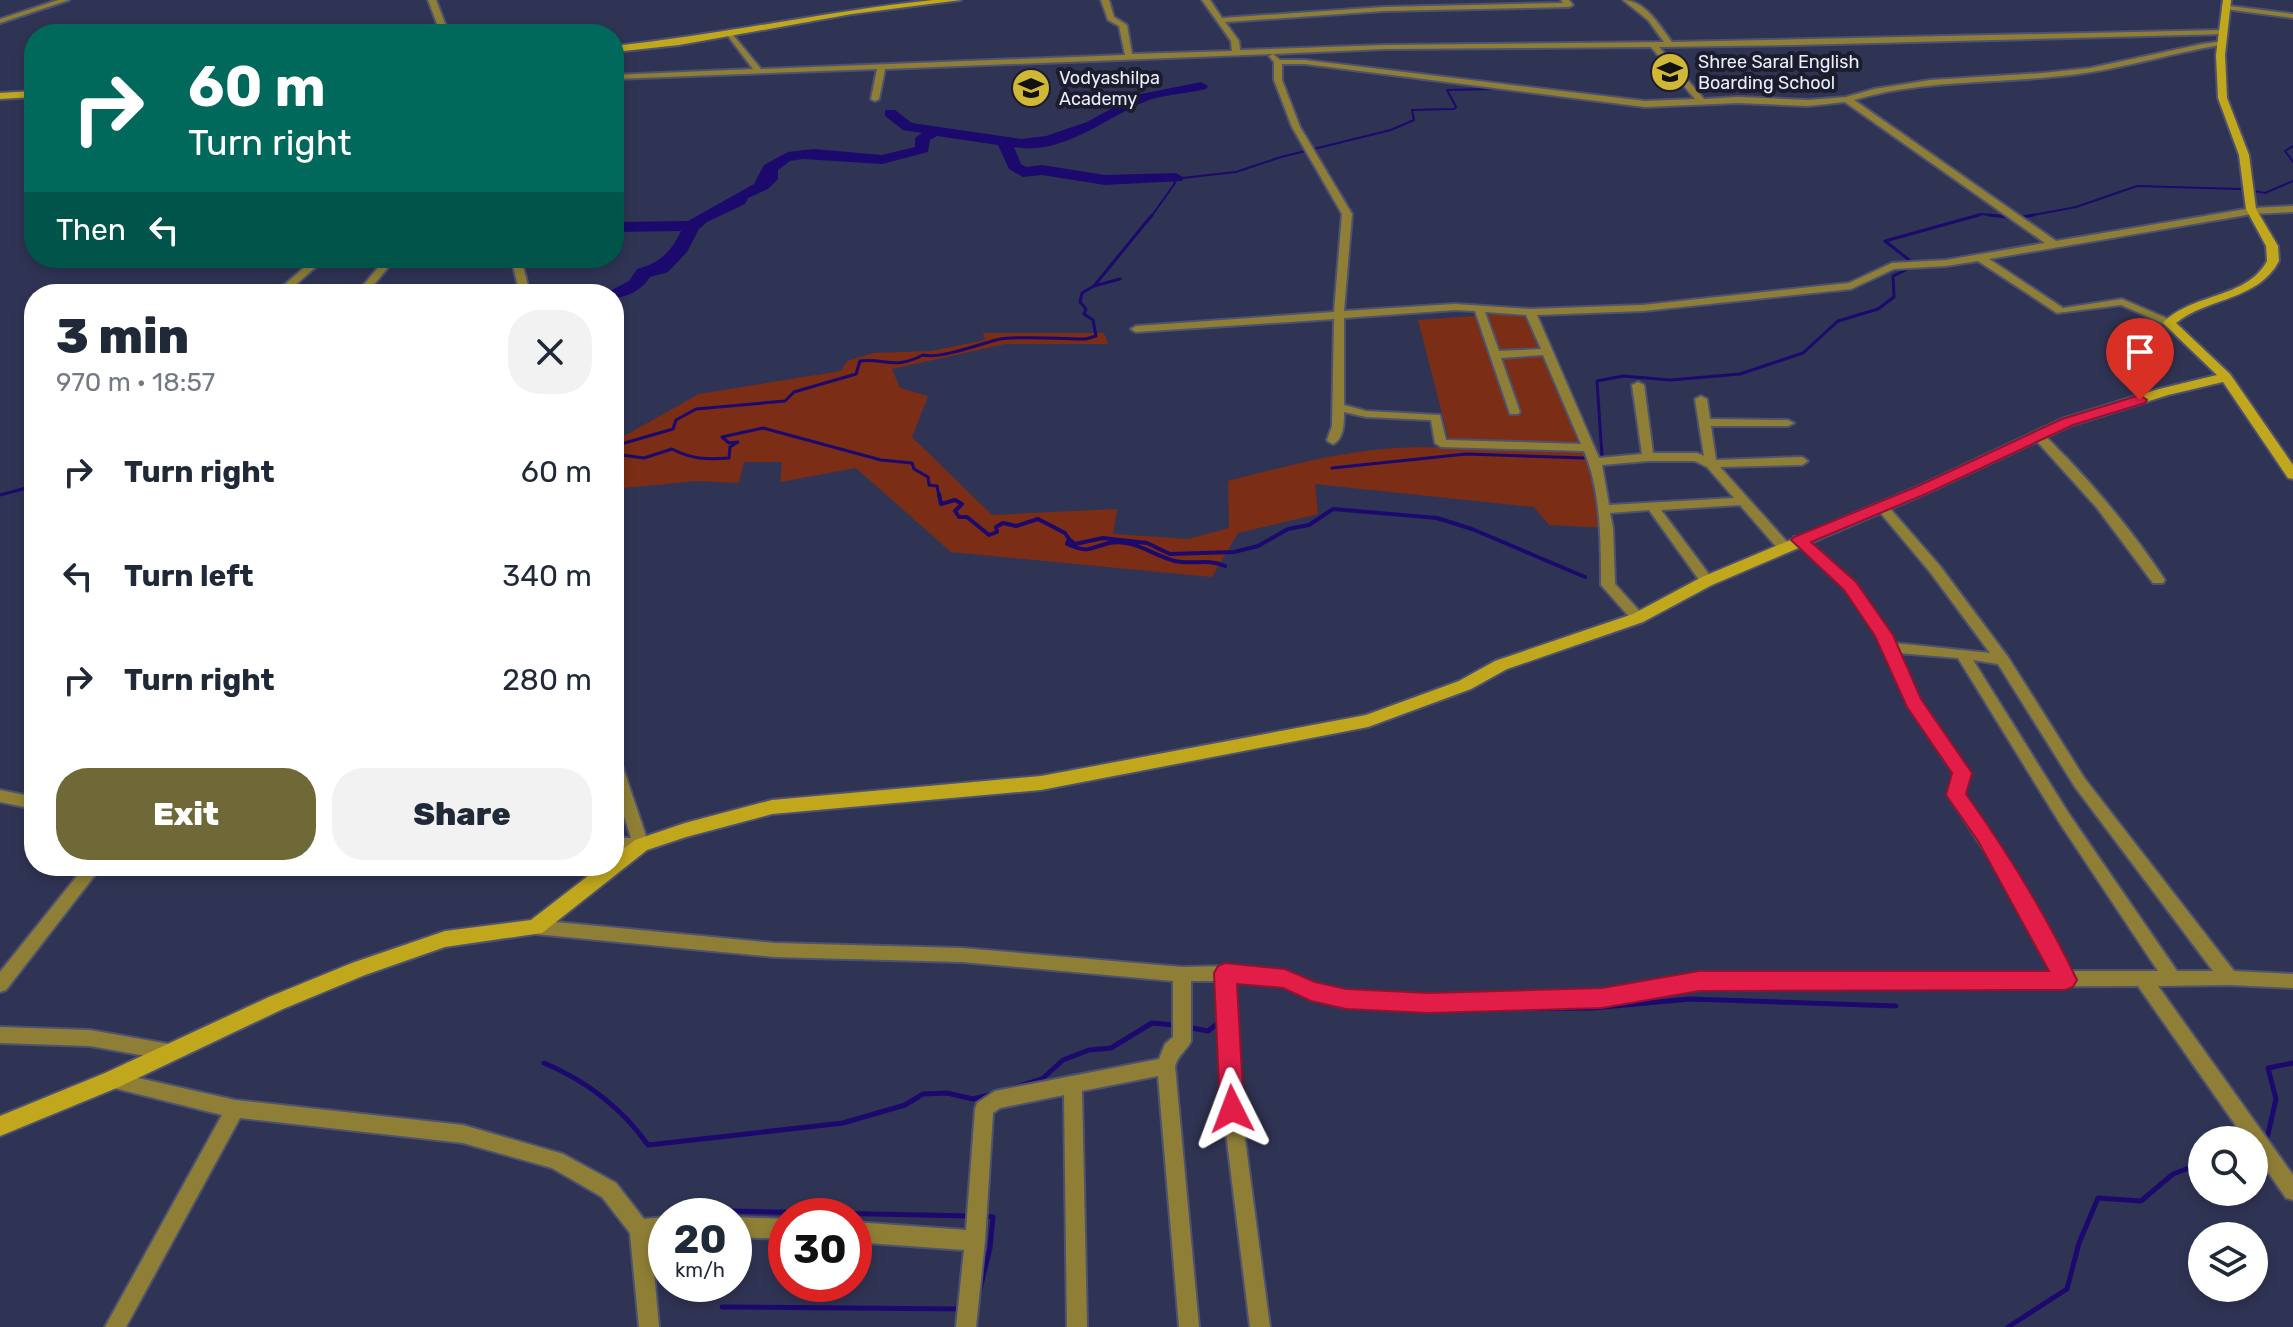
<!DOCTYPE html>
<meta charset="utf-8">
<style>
:root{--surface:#fff;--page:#f2f2f3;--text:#1f2937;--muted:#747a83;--accent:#6f6937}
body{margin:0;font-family:Rubik,sans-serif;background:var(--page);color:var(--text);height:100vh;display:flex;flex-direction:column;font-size:30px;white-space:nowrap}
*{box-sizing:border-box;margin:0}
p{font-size:26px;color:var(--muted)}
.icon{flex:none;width:44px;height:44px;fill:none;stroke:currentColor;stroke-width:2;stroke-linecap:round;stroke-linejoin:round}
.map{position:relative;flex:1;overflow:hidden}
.panel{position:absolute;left:24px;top:284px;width:600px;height:592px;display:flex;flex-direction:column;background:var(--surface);border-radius:32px;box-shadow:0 4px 12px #0003}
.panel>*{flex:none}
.banner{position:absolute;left:24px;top:24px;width:600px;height:244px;border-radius:32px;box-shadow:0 4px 12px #0003;background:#00695c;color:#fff;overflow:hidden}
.buttons{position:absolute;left:2188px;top:1126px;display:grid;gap:16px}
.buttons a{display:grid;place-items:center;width:80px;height:80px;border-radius:50%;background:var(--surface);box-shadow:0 4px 12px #0003;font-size:40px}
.speed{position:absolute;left:648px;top:1198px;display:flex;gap:16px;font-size:40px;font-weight:700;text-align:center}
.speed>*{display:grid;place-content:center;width:104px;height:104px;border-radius:50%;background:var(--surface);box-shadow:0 4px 12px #0003;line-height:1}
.speed small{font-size:20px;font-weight:400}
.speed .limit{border:12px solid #d22;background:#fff;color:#111}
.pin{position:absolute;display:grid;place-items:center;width:68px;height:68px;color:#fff;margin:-82px -34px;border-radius:50% 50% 50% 0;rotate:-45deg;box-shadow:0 0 8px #0007}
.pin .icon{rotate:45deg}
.me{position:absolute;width:88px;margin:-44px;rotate:357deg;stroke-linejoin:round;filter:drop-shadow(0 0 6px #0008)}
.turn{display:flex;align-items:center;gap:28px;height:168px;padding:0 32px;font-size:36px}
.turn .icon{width:104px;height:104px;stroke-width:2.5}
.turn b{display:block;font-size:56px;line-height:68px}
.then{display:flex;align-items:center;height:76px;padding:0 32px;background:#0003;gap:16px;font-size:30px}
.round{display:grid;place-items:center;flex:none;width:84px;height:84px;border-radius:32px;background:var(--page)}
.summary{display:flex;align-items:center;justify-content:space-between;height:136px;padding:0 32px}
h1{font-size:48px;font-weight:800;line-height:60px}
.action{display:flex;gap:16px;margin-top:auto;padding:16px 32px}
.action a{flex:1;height:92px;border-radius:32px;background:var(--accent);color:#fff;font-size:32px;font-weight:800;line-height:92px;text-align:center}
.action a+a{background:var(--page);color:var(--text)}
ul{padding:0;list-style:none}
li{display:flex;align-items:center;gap:24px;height:104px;padding:0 32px}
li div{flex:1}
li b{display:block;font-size:30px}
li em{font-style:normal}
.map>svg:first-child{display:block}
.green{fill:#7c2d15}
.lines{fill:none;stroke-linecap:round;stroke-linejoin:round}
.stream-far3{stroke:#1c096d;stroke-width:2}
.stream-far2{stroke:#1c096d;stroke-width:3}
.stream-far1{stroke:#1c096d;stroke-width:4}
.stream{stroke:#1c096d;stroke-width:5}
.river{fill:#1c096d;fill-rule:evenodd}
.street-casing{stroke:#4e526f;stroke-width:4}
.secondary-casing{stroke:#4e526f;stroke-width:4}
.street{fill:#8f7f36;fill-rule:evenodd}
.secondary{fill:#c1a71c;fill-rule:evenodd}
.route{fill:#e11d48;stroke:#92132f;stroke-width:2}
.labels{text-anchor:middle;stroke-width:8;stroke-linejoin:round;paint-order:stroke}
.far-poi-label{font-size:18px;fill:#eaedfe;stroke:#1b1d2c;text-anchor:start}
</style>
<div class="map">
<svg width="2293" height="1327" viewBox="0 0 2293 1327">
<rect width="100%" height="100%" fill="#303454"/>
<path class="green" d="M1530,312l65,150 12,66 -58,-3 -15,-18 -219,-23 3,30 -80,19 -26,44 -261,-25 -95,-84 -76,14 2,-20h-38l-5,21 -43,-2 -82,8v-53l12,-1 73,-41 142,-23 6,-10 26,-8 59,-2 53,-11 -2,-7h121l4,11h-103l-113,25 8,19 28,8 -16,41 80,78 125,-6 -4,25 75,5 41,-11 -1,-47c79,-20 140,-38 223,-33l-33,-128z"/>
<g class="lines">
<path class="stream-far3" d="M2293,146l-8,5 8,11
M2254,191l11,2 28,-12
M1151,217l24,-34 -2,-4 63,-7 45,-15 110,-27 23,-10 -2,-10 42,-1 2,-2 -9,-17 46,-1
M1972,217l10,-3 24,3
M2023,217l53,-10 61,-21 103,3"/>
<path class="stream-far2" d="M1989,215l28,3 17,-3
M1913,263l-28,-22 94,-26
M1094,286l58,-71
M614,446l59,-17 3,-9 20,-11 89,-8 9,-9 62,-18 4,-13c26,-3 34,9 63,-6 17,4 54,-10 73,-15 17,-5 69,-1 90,-1l10,-3 -3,-16 -9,-6 2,-5 -6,-7 2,-9 12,-7 26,-7
M614,454l30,4 28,-9c19,10 35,11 57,9l1,-11 8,-5 -9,1 -7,-6 41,-9 118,32 31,3 2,6 14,8 1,8 8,1 2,10
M1602,456l-5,-75 26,-5 47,4 70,-6 63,-21 35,-32 40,-12 16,-12 -1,-21 19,-9
M1332,468l134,-14 118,4
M0,495l34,-9"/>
<path class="stream-far1" d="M939,494l2,10 14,-4 7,4 -7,7 4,6h8l22,18 8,-3 -1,-5 7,-4 13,3 22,-7 27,14 4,6 -2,5c24,10 21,4 42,-1 24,-5 45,13 66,18 18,4 32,-3 50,5
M1069,539l6,5 28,-6 44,5 23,11 64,-2 24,-6 30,-17 21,-4 24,-16 104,9 35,11 113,48"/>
<path class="stream" d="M1352,1006l19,2
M1451,1009l142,-1 97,-9 206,7
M1187,1027l21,4 14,-11
M544,1063c43,18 77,44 104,82l195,-22 62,-18 18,-11 24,-1 26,6 20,-5
M1013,1088l29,-9 21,-19 26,-10 22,-2 41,-25 23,2
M2266,1143l10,-44 -8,-31 25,-5
M729,1211l242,5
M979,1293l11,-45 3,-31 -10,-1
M722,1307l241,2
M2008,1327l59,-38 12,-46 19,-45 43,3 32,-27 29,-11"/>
<path class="river" d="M1201,82l7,4 -2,3c-20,5 -43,5 -62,13 -40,17 -83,54 -130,45l7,17 5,3 16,-2 63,10 71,-2 8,5 -2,3 -77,4 -63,-10 -19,2 -14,-8 -11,-24 -61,-9 -7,4 -2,12 -46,12 -79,-5 -13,2 -12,9v9l-10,10 -20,9 -3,6 -38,18 -8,7 -12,23 -19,20 -18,5c-9,14 -20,18 -36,22v-5h-10l25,-13 8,-12c23,-6 34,-17 44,-38l-67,1v-10l74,-1 66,-37 10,-19 24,-13 26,-3 68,6 33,-8v-9l7,-5 -19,-3 -18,-14v-6h10l17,13 109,16 25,-3 41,-14 49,-27z"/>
<defs>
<path id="street" d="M58,0h11l-69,23v-4z
M428,0h8l13,34h-8z
M1101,0h8l5,17 13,8 5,29 100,-3 -1,-10 -29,-41h8l12,18 162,-11 179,-4 -2,-3h8l4,5 -4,2 -185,4 -159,11 14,19 1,9 145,-5 279,-3 -16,-22 -25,-20c22,0 37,26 49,42l550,-12 4,2 -1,2 -430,11 -136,2 45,52 34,-2 70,3 38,-3 28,-8 56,-9 113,-7 47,-5 112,-24 22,-3 1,2 -4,2c-50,8 -99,24 -150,30 -73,9 -146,4 -217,25l202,141 196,-33 41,-2v6l-41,2 -263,45 74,49 59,-9 51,22 1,2 -5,3 -48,-21 -64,8 -79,-52 -32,5 -52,3 -43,20 -208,22 -106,4 62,143 43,-4 -10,-69 6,-3 6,3 9,68h44l7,3 -9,-57 6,-3 6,3 3,20 78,1 6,3 -6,3h-77l5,34 86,-3 6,4 -6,4 -82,2 69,77 1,3 -1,3h-10l-39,-45 -79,5 53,71 -7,4 -5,-1 -53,-74 -39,3 3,15 2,56 28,31 2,3 -2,3h-10l-32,-36c0,-43 0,-94 -17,-134l-143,-4 -6,-4 -4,-23 -65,-3 -22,-5c0,11 0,27 -11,32l-4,-2 -2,-2 5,-14 2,-107 -198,13 -5,-3 5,-3 198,-14 8,-98 -50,-87 -18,-47v-18l-5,-6 4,-2 -388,15 -6,30 -4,2 -4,-2 6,-30 -263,10v-4l139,-6 -28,-37 4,-2 32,39 364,-14 -6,-29 -11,-6zM1651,47l44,52 -50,2 -340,-41h-25l-7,-6 112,-5zM1282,64h23l340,43 93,-4 70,3 37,-4 200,141 -99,17 -54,3 -43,20 -206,22 -113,4 -75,-5 -111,7 8,-97 -52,-87 -18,-47zM1455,310l20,1 35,103h8l2,-2 -19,-54 42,-3 38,89 -135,-4 -6,-25 -74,-4 -22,-6v-87zM1485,312l41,3 15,34 -42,2zM1648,461h47l12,6 27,31 -125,7 -7,-40z
M2222,5l71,9v4l-68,-9h-3z
M315,258h11l-41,36h-11z
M386,258h10l-30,36h-10z
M511,258h10l9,36h-10z
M2038,432c11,5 19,17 28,25 36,38 70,79 99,123l-2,3h-10l-56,-75 -63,-70 -2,-2z
M1882,503l4,1 54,62 68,91 77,122 149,192 59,3v14l-64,-3 -71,1 135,189v25l-7,-2 -32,-46v-12h-8l-108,-154 -439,2 -97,18 -173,5 -83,-4 -35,-8 -28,-13 -49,-5 7,128 29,218h-20l-27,-218 -6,-128h-26v60c-5,11 -12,12 -16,25l24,261h-20l-21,-251 -76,15 5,236h-20l-3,-232 -64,13 -7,5 -8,128 -9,86h-20l8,-77 -110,-8v-20l112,8 9,-121 2,-6 18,-12 164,-32 6,-15 8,-7v-56l-211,-19 -188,-5 -239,-23 -6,-2 -2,-5 2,-5 6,-2 239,23 188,5 220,19 43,-1 60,6 29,12 32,7 83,4 173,-5 97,-16 353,-2 -57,-105 -47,-72 6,-21 -46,-68 -30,-70 -33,-47 -52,-49 1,-3h10l51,46 39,60 96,10 -60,-81 -52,-62 -2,-3zM1899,653l59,5 101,164 99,149h-89l-49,-90 -56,-87 6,-21 -51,-73zM1973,660l25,4 77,123 138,184h-36l-108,-157z
M614,756l5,2 2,4 28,83 -2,4 -33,1v-12h17l-17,-53z
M0,790l34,7v12l-34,-7z
M85,866h17l-96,124 -6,2v-20z
M0,1027l90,3 79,14 6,2 3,6 -3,6 -6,2 -79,-14 -90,-3z
M112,1072l123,28 228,25 100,29 53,29 28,36 22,-2v20l-15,1 8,89h-20l-9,-94 -28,-36 -50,-29 -89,-25 -223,-25 -114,209h-21l117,-212 -116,-29 -3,-6 3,-6z
M734,1217l52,2v20l-52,-2z"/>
<path id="secondary" d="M933,0h28l-109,14 -173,31 -65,7v-6c107,-11 212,-35 319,-46z
M2223,0h8l-6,55 2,43 22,57 7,54 22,37 1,15c-21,40 -71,36 -103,62l54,51 63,91v14l-5,-1 -65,-96 -55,13 -96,30 -145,68 -215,92 -69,37 -136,47 -36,20 -103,38 -327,63 -269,24 -86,23 -39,13 -105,83 -97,14 -80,28 -82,34 -164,78 -119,49v-20l105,-43 164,-76 83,-34 93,-32 86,-11 70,-54h13v-10l21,-16 50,-17 87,-23 269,-24 325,-61 93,-34 36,-20 138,-47 69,-37 215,-90 145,-68 97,-30 58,-14 -54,-52c28,-30 84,-24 104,-62l-1,-15 -20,-37 -7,-54 -21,-57 -2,-43z
M34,91v6l-34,2v-6z"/>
</defs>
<use href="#street" class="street-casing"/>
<use href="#secondary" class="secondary-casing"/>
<use href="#street" class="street"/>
<use href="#secondary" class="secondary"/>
</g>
<path class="route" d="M2140,395l7,5 -2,3 -72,22 -145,68 -117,49 45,40 37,53 28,64 51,74 -6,21c42,59 80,121 111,186l-4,7 -8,3 -366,1 -97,17 -173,5 -83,-4 -35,-8 -28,-13 -46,-4 7,125 -4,8 -8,3 -9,-3 -3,-8 -6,-136 4,-7 7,-3 60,6 30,13 31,7 83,4 173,-5 97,-17h350l-71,-130 -32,-46 6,-22 -45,-66 -32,-71 -31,-46 -53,-50 3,-3 122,-50 146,-68z"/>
<defs>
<symbol id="school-disc" viewBox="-11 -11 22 22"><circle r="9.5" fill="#d1b736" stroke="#1b1d2c"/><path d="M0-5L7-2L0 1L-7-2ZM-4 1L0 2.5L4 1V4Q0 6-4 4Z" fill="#111"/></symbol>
</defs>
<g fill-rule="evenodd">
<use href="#school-disc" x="1648" y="50" width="44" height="44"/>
<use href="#school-disc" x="1009" y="66" width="44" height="44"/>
</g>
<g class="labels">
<g class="far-poi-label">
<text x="1698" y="68">Shree Saral English<tspan x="1698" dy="21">Boarding School</tspan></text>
<text x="1059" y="84">Vodyashilpa<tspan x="1059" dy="21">Academy</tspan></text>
</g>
</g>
</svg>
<div class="buttons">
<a><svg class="icon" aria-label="search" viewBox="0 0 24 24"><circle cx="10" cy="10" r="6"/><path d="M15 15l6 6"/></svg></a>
<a><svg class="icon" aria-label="layers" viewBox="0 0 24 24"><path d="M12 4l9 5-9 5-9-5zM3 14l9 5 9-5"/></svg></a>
</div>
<div class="speed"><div>20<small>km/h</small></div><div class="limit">30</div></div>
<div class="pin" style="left:2140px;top:400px;background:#d93025"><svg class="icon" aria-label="arrive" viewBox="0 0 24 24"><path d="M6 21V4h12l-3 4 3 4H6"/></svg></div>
<svg class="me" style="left:1232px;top:1109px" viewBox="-20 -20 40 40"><path d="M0-17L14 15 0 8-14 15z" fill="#e11d48" stroke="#fff" stroke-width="4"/></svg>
<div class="banner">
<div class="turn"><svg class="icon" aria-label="right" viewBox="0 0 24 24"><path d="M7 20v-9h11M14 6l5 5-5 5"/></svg><div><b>60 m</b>Turn right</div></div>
<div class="then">Then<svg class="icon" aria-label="left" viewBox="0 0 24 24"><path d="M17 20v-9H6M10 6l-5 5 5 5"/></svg></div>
</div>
<section class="panel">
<div class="summary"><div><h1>3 min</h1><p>970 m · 18:57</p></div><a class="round"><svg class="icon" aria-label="close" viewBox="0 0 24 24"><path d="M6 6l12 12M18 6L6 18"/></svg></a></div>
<ul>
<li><svg class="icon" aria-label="right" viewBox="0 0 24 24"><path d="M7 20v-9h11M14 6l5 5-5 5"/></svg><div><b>Turn right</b></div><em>60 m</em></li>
<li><svg class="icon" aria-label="left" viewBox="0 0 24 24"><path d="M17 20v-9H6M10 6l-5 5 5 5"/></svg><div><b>Turn left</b></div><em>340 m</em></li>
<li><svg class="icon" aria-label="right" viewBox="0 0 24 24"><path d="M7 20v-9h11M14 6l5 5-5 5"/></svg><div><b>Turn right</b></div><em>280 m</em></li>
</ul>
<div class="action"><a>Exit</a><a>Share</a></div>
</section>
</div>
